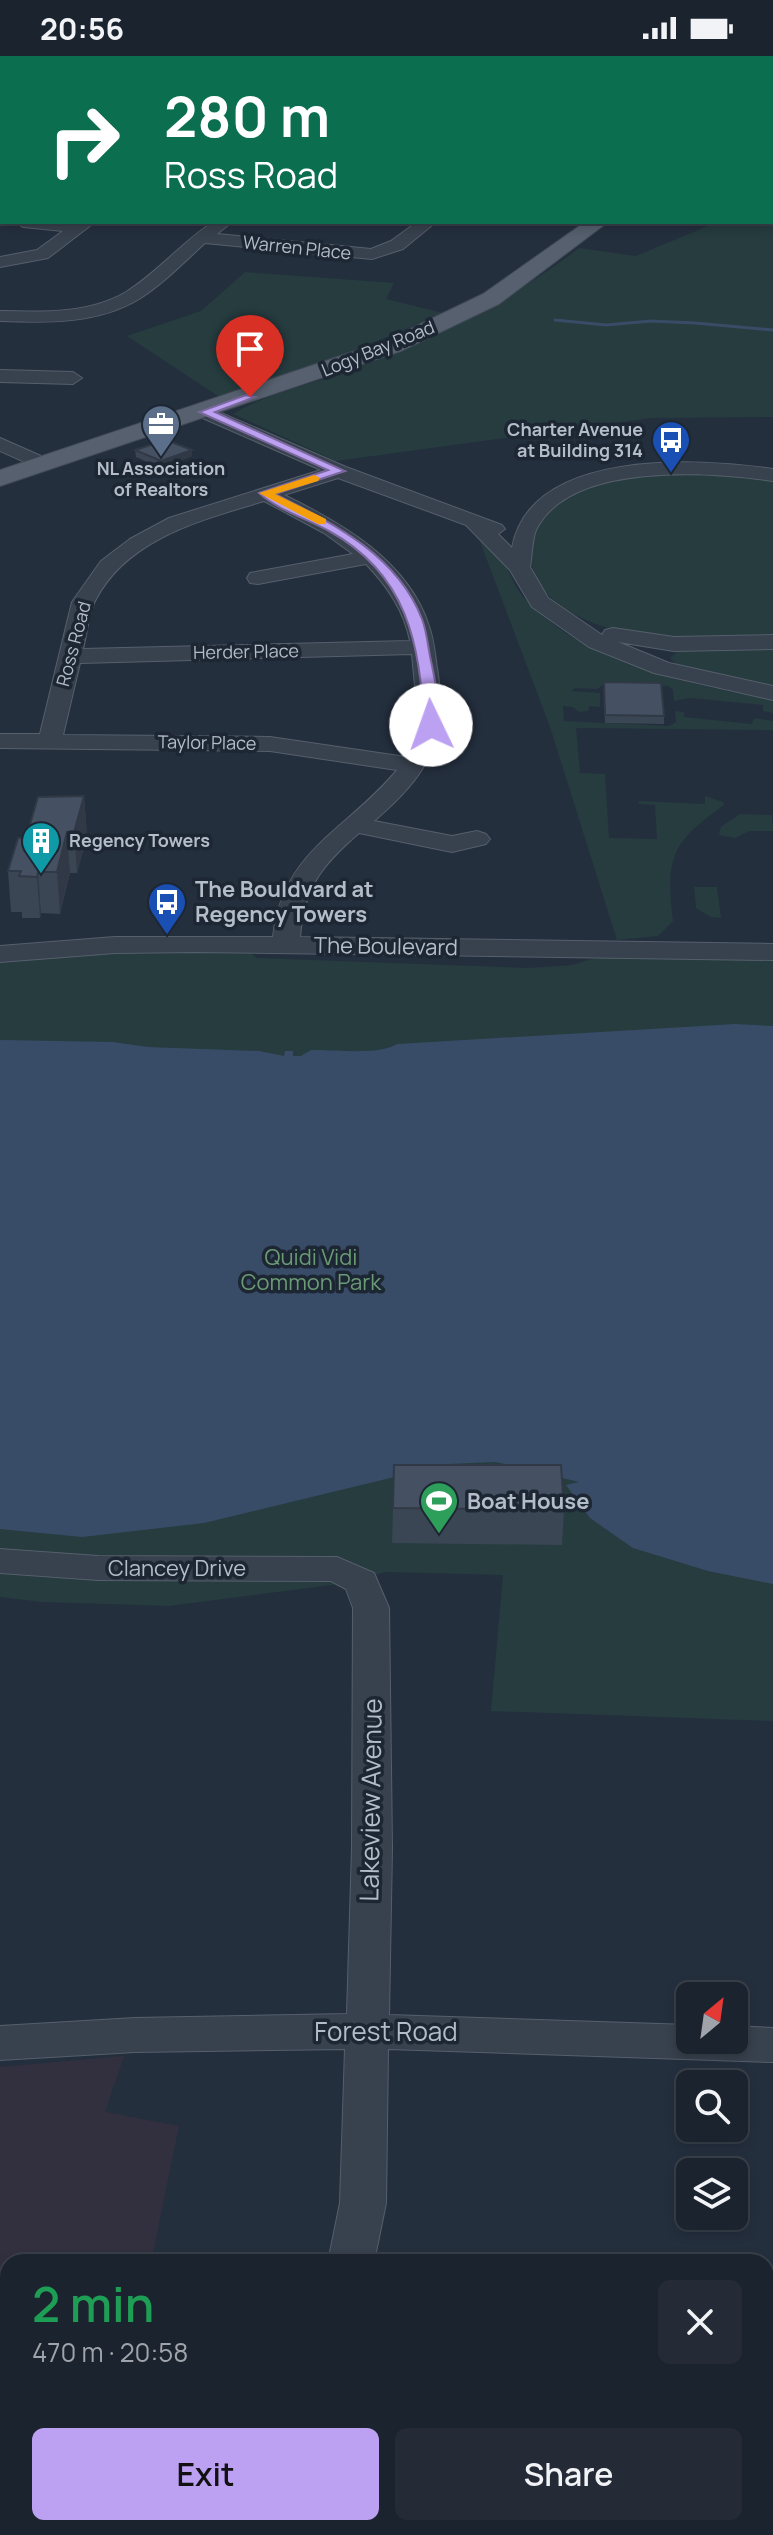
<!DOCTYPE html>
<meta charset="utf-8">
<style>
:root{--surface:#1b232e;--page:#242b36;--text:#f1f3f6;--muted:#a0a4aa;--line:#39404a;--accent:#bca0f2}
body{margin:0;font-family:Manrope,sans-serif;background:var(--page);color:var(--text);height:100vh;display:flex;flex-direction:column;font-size:30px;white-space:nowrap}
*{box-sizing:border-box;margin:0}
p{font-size:26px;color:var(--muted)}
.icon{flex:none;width:44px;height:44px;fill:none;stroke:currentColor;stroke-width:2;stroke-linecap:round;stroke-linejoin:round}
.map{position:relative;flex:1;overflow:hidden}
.details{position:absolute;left:0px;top:2198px;width:774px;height:282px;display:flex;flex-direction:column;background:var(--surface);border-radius:24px 24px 0 0;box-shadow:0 4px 12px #0003,0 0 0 2px var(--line)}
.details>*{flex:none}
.banner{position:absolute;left:0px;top:0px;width:774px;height:168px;box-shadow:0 4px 12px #0003,0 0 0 2px var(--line);background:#0b6e4f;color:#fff;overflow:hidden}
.needle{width:52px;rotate:29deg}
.controls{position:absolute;left:676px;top:1926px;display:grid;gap:16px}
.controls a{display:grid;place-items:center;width:72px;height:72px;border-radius:12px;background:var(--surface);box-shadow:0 4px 12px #0003,0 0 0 2px var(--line);font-size:40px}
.pin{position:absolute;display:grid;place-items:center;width:68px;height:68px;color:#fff;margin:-82px -34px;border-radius:50% 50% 50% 0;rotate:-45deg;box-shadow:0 0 8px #0007}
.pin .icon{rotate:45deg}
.me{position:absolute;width:88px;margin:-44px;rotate:357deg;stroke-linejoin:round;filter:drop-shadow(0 0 6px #0008)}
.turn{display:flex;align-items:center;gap:28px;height:168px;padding:0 32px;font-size:36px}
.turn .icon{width:104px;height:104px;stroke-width:2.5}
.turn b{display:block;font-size:56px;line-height:68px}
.round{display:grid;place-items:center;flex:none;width:84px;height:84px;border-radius:12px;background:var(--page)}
.headline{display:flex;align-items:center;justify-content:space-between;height:136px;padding:0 32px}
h1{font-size:48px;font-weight:600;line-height:60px;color:#1e9e55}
.action{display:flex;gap:16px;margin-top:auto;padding:16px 32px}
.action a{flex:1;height:92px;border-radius:12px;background:var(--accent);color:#111;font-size:32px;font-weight:600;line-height:92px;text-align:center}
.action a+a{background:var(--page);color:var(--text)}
.status{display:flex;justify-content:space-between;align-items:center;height:56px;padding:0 40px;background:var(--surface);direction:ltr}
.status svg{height:22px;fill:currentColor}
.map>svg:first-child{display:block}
.medical{fill:#32303f}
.green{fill:#263c3f}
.water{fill:#394c67}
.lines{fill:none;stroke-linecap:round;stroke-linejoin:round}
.stream{stroke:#394c67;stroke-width:3}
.minor-casing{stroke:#565f6c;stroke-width:2}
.major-casing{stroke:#414a57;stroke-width:2}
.minor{fill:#38414e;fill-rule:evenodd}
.major{fill:#56606e;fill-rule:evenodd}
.wall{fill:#3b4654}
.shaded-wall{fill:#303945}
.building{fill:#455162;stroke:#303945;stroke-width:2}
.route{fill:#bca0f2;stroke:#7a689d;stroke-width:2}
.slow{fill:#f59e0b}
.labels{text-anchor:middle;stroke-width:7;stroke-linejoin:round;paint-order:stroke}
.far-street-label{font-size:18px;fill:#b4bcc9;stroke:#1d2633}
.far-poi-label{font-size:18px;font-weight:bold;fill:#b4bcc9;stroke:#1d2633;text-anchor:end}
.poi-label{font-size:22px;font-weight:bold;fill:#b4bcc9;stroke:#1d2633;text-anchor:start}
.street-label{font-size:22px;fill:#b4bcc9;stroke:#1d2633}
.park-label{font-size:22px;fill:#6b9a76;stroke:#1d2633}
.near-street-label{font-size:26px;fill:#b4bcc9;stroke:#1d2633}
</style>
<div class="status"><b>20:56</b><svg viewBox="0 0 49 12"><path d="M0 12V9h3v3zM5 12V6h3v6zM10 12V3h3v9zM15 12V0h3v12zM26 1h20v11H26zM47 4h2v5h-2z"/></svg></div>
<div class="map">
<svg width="773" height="2479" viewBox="0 0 773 2479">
<rect width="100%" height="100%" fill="#242f3e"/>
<path class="medical" d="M124,2000l-19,56 74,14 -28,136h-143v266h87l-1,7h-94v-468z"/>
<path class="green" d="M773,150v211l-121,1 -316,43 -103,-47c31,-20 79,-30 115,-43 82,-31 161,-69 231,-123l57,8 81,-34h55z
M245,216l149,11 -8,16 57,14 -98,42 -124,43 -94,-62 74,-25z
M696,416l77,8v157c-61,1 -129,8 -187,-17 -24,-11 -49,-28 -54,-55 -16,-83 112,-90 164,-93z
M476,475c9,11 21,21 28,32 8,13 11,26 22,37 64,66 161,83 247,100v13l-10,-2v-6l-73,-7 -16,3 -1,-11 -5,-4 -63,-2 -8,5 -22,-1 -4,3 29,2v14l-10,-1 -2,5 -9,1 -6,-5 -10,-1 1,15 105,5 7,-4 -1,-11 9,1v5l68,7 2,-6 19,3v9l-197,-2 4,45 25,1 4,64 48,1 -2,-34 -16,-1v-3l66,3v-8l18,6 1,3c-52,37 -59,52 -51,116l-15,15 -41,4 -67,-213z
M773,591v39l-97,-22 -6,-6 8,-7z
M740,758l32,1 1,16h-24l-14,7 -16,-3 2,-8z
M694,831h23l4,31 -10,-1 -15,-9z
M247,895l10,7 272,10 43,-3 26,-8 175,2v762l-282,-10 12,-136 -118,-3 -39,11 -177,23 -127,-4 -42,-5v-636l107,-8z"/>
<path class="water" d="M735,968l38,2v558l-65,-13 -75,-23 -43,-30 -24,-33 13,-3 -83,-20 -48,2 -244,59 -122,14 -82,-8v-489l113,2 35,5 111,4 25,5 1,-5h8v5h8l10,-6c23,-1 67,6 86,-6z"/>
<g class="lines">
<path class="stream" d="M555,264l51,5 45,-4 44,2 78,7"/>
<defs>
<path id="minor" d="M122,0h14v2h-14z
M304,0h33l-34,2z
M362,0h16l1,2h-16z
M483,0h17l1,2h-17z
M670,0h14l1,2h-14z
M0,39h2v8h-2z
M15,166h80l-47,36 -48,9v-10l37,-7 26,-19 -40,-4z
M213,166h19l-15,12 154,15 20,-8 26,-19h19l-33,27 -31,10 -167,-16c-21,19 -42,41 -66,56 -41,25 -93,24 -139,22v-10c42,1 89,3 126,-19 32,-20 56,-50 87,-70z
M0,314l73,2 9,6 -9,6 -73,-2z
M205,350l141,61 156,58 3,4 -7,5 14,14c18,-100 186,-90 261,-79v12c-62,-9 -203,-20 -237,49 -4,10 -4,26 -6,37l18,31 54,37 3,-5 8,-2 61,9 99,-2v14l-99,2 -56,-9 51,21 104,23v14l-119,-27 -65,-26 -57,-40 -22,-37 -44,-45 -128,-47 -54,17c58,28 124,66 145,131 5,14 6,28 8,42 12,71 -9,107 -63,153l78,15 25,-5 9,3 4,5 -4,5 -34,8 -93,-19c-37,32 -55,54 -59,104l473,7v16l-578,-8 -80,1 -115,9v-16l115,-9h158c9,-87 75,-107 124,-167l-127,-19 -270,-3v-14h40l32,-132 29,-41 29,-22 39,-21 152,-48 -123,-54 -3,-4 3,-4zM264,445l60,32 29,21 -103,19 -3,5 3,5 8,1 108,-20c21,22 38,46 44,77l-327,8c4,-15 5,-34 12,-48 32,-63 107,-81 169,-100zM412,598l6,65 -12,38 -136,-20 -207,-2 17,-72z
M0,382l50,22 3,4 -10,6 -43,-19z
M0,1493l98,7 239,1 37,16 15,35 3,240 -3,167 301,10v15h44v-14l39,2v34l-385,-13 -2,154 -12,59h-46l12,-59 5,-154 -210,3 -135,8v-34l135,-8 212,-4 5,-166 1,-240 -7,-19 -15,-8 -233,-1 -98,-7z
M274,2472h50l-2,7h-50z"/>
<path id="major" d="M772,51h1v12h-1z
M585,166h23l-109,82 -98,47 -401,135v-16l385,-129 98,-47z"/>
</defs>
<use href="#minor" class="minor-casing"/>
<use href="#major" class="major-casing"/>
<use href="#minor" class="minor"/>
<use href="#major" class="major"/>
</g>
<path class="wall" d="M0,66h2v50h-2z
M135,394l57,6 -31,12 -25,-11z
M604,634l60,26v8l-59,-1z
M84,740l3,40 -10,37h-7l-10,41 -19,-1 -1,5h-18v-6h-11l-3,-41 18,-33z
M393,1452l171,2 -2,35 -170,-2z"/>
<path class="shaded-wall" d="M192,394v6l-31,12v-7z
M84,740l3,40 -10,37 -3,-41z
M67,776l3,41 -10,41 -3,-42z
M38,816l3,41 -1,5 -3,-41z
M8,2405v67h11l-2,7h-17v-45z"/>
<path class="building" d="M0,66h2v29h-2z
M166,384l26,10 -31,11 -26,-11z
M604,626l57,1 3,33 -59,-1z
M84,740l-10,36h-7l-10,40h-19l-1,5 -18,-1 2,-5h-13l10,-33h8l12,-41z
M394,1409h167l3,45 -171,-2z
M0,2239h8v166l-8,29z"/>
<path class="route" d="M246,339l9,2 -40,15 130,59 -70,23c57,29 122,60 147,125 5,13 6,29 9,42 4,20 11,48 4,67l-11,-3c-4,-82 -17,-151 -95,-194 -22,-12 -51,-21 -70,-38l69,-23 -129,-58z"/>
<path class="slow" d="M314,419l6,3 -2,3 -43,13 51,25v5h-8l-59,-31z"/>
<defs>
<symbol id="office-pin" viewBox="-11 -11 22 30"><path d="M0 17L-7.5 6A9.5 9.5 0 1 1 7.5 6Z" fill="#5c6f8a" stroke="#1d2633"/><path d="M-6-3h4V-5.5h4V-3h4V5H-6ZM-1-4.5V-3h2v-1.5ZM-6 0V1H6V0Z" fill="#fff"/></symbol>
<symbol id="bus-pin" viewBox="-11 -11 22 30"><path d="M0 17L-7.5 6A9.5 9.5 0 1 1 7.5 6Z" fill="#1a4fb4" stroke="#1d2633"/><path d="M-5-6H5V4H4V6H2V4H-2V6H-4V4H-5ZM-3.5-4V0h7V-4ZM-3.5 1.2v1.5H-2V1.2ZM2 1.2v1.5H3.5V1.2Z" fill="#fff"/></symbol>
<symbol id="building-pin" viewBox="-11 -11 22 30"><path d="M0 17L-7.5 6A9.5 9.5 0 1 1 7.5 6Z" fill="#0f9aa8" stroke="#1d2633"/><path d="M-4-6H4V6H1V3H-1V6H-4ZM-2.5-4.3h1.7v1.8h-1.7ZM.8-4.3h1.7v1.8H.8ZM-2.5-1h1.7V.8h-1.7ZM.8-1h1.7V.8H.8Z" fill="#fff"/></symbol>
<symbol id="stadium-pin" viewBox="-11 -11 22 30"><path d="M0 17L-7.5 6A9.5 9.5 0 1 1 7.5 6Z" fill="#2e9e5b" stroke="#1d2633"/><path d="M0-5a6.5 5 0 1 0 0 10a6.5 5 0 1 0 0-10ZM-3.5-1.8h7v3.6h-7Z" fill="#fff"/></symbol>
</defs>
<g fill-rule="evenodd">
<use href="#office-pin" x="139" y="346" width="44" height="60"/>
<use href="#bus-pin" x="649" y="362" width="44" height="60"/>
<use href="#building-pin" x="19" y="763" width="44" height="60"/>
<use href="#bus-pin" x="145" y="824" width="44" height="60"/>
<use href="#stadium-pin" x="417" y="1423" width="44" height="60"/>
</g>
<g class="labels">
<g class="far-street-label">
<text transform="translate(297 192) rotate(6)" y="6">Warren Place</text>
<text transform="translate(378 293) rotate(-22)" y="6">Logy Bay Road</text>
<text transform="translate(74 588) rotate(-75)" y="6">Ross Road</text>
<text transform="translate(246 596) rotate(-1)" y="6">Herder Place</text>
<text transform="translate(207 687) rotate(1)" y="6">Taylor Place</text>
</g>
<g class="far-poi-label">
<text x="643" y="380">Charter Avenue<tspan x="643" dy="21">at Building 314</tspan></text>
<text x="161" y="419" text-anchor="middle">NL Association<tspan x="161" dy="21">of Realtors</tspan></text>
<text x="69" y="791" text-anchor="start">Regency Towers</text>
</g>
<g class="poi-label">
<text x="195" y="841">The Bouldvard at<tspan x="195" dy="25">Regency Towers</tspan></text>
<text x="467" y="1453">Boat House</text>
</g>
<g class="street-label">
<text transform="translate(386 890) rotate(1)" y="8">The Boulevard</text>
<text x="177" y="1520">Clancey Drive</text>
</g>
<g class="park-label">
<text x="311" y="1209">Quidi Vidi<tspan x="311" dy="25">Common Park</tspan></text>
</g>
<g class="near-street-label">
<text transform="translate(371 1744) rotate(-89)" y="9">Lakeview Avenue</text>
<text x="386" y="1985">Forest Road</text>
</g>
</g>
</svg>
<div class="controls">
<a><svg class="needle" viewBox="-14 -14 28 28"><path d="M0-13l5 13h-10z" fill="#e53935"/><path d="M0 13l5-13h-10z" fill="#a0a4aa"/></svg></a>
<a><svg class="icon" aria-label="search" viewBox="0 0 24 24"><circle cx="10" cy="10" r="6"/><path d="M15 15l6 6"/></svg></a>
<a><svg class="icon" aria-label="layers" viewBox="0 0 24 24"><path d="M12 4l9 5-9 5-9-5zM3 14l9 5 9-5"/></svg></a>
</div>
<div class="pin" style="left:250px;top:341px;background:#d93025"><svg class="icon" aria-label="arrive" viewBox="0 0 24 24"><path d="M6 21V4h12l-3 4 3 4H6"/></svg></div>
<svg class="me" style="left:431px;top:669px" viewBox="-20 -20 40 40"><circle r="19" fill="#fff"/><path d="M0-13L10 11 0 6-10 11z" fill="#bca0f2"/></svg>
<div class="banner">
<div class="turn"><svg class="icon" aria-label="right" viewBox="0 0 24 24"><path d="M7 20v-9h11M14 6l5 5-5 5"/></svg><div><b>280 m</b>Ross Road</div></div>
</div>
<section class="details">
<div class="headline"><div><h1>2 min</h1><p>470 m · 20:58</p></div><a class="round"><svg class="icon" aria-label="close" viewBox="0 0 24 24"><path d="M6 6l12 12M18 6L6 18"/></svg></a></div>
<div class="action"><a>Exit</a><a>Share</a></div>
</section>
</div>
